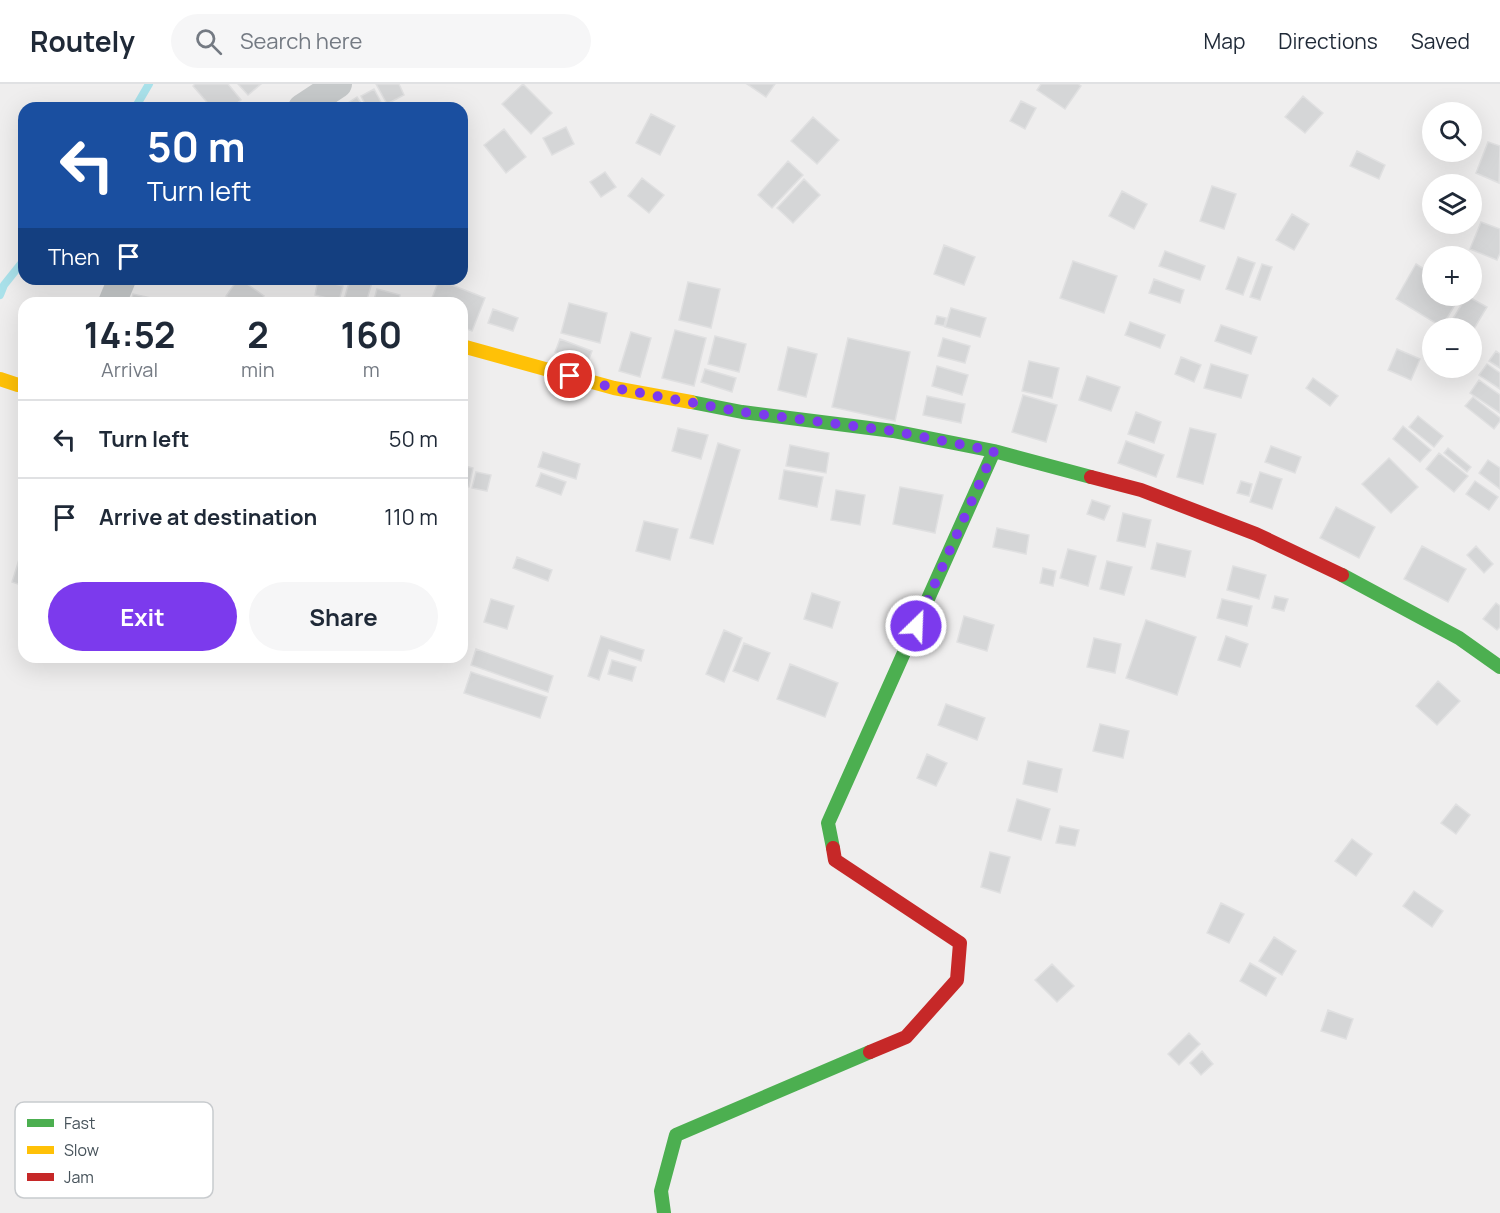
<!DOCTYPE html>
<meta charset="utf-8">
<style>
:root{--surface:#fff;--page:#f6f6f7;--text:#1f2937;--muted:#747a83;--line:#e0e1e3;--accent:#7c3aed}
body{margin:0;font-family:Manrope,sans-serif;background:var(--page);color:var(--text);height:100vh;display:flex;flex-direction:column;font-size:22px;white-space:nowrap}
*{box-sizing:border-box;margin:0}
p{font-size:20px;color:var(--muted)}
.icon{flex:none;width:33px;height:33px;fill:none;stroke:currentColor;stroke-width:2;stroke-linecap:round;stroke-linejoin:round}
.map{position:relative;flex:1;overflow:hidden}
.sheet{position:absolute;left:18px;top:213px;width:450px;height:366px;display:flex;flex-direction:column;background:var(--surface);border-radius:18px;box-shadow:0 6px 24px #0002}
.sheet>*{flex:none}
.hud{position:absolute;left:18px;top:18px;width:450px;height:183px;border-radius:18px;box-shadow:0 6px 24px #0002;background:#1a4fa0;color:#fff;overflow:hidden}
.fabs{position:absolute;left:1422px;top:18px;display:grid;gap:12px}
.fabs a{display:grid;place-items:center;width:60px;height:60px;border-radius:50%;background:var(--surface);box-shadow:0 6px 24px #0002;font-size:30px}
.pin{position:absolute;display:grid;place-items:center;width:51px;height:51px;color:#fff;margin:-26px;border:3px solid #fff;border-radius:50%;box-shadow:0 2px 6px #0007}
.me{position:absolute;width:66px;margin:-33px;rotate:24deg;stroke-linejoin:round;filter:drop-shadow(0 0 4px #0008)}
.turn{display:flex;align-items:center;gap:21px;height:126px;padding:0 30px;font-size:27px}
.turn .icon{width:78px;height:78px;stroke-width:2.5}
.turn b{display:block;font-size:42px;line-height:51px}
.then{display:flex;align-items:center;height:57px;padding:0 30px;background:#0003;gap:12px;font-size:22px}
.eta{display:flex;justify-content:space-evenly;align-items:center;height:102px;text-align:center}
.eta b{font-size:36px;font-weight:700;line-height:42px}
.button{display:flex;gap:12px;margin-top:auto;padding:12px 30px}
.button a{flex:1;height:69px;border-radius:36px;background:var(--accent);color:#fff;font-size:24px;font-weight:700;line-height:69px;text-align:center}
.button a+a{background:var(--page);color:var(--text)}
ul{padding:0;list-style:none}
li{display:flex;align-items:center;gap:18px;height:78px;padding:0 30px;border-top:2px solid var(--line)}
li div{flex:1}
li b{display:block;font-size:22px}
li em{font-style:normal}
header{display:flex;align-items:center;gap:36px;box-sizing:border-box;height:84px;padding:0 30px;background:var(--surface);border-bottom:2px solid var(--line)}
header strong{font-size:28px}
nav{display:flex;gap:33px;margin-inline-start:auto;font-size:21px}
.search{width:420px;height:54px;background:var(--page);display:flex;align-items:center;gap:15px;box-sizing:border-box;padding:0 21px;border-radius:33px;color:var(--muted);font-size:22px}
.map>svg:first-child{display:block}
.lines{fill:none;stroke-linecap:round;stroke-linejoin:round}
.stream{stroke:#a9e1ea;stroke-width:8}
.building{fill:#d5d6d7;stroke:#e0e0e1;stroke-width:1.5}
.street{stroke:#c6c9ca;stroke-width:28}
.fast{stroke:#4caf50;stroke-width:14}
.slow{stroke:#ffc107;stroke-width:14}
.jam{stroke:#c62828;stroke-width:14}
.route{stroke:#7c3aed;stroke-width:10;stroke-dasharray:0 18}
.key{fill:#fff;stroke:#c8cbce;stroke-width:1.5}
.key-label{font-size:16px;fill:#46525a}
</style>
<header>
<strong>Routely</strong>
<div class="search"><svg class="icon" aria-label="search" viewBox="0 0 24 24"><circle cx="10" cy="10" r="6"/><path d="M15 15l6 6"/></svg>Search here</div>
<nav><a>Map</a><a>Directions</a><a>Saved</a></nav>
</header>
<div class="map">
<svg width="1500" height="1129" viewBox="0 0 1500 1129">
<rect width="100%" height="100%" fill="#efeeee"/>
<g class="lines">
<path class="stream" d="M135,24l14,-24
M0,211l4,-10 20,-25"/>
</g>
<path class="building" d="M195,0h33l13,16 -10,8h-19l-19,-22z
M238,0h23l-13,11z
M376,0h23l5,11 -17,9z
M523,0l29,29 -21,21 -29,-30z
M747,0h28l-9,13z
M1041,0h37l3,2 -16,23 -28,-19z
M374,5l10,19h-17l-6,-12z
M1303,12l20,17 -18,20 -20,-16z
M357,13l7,11h-17l-2,-3z
M1021,17l15,7 -11,21 -15,-8z
M651,30l24,12 -15,29 -24,-12z
M813,33l26,23 -22,24 -26,-23z
M566,43l8,17 -22,11 -9,-17z
M504,45l22,28 -20,16 -22,-28z
M1488,58l12,4 -1,37 -23,-10z
M1357,67l28,14 -6,14 -29,-13z
M788,77l15,14 -31,33 -14,-13z
M605,88l11,15 -15,10 -11,-15z
M642,94l22,17 -15,18 -21,-17z
M804,95l16,16 -27,28 -16,-15z
M1212,102l24,8 -12,35 -24,-8z
M1122,107l25,13 -13,25 -25,-13z
M1292,130l17,10 -15,26 -18,-10z
M1481,138l19,7v24l-3,7 -27,-11z
M944,161l31,12 -11,28 -30,-11z
M1165,167l40,15 -5,14 -41,-14z
M1238,173l17,6 -12,32 -17,-6z
M1073,177l44,15 -13,37 -44,-15z
M1262,180l10,3 -12,33 -10,-3z
M1416,180l16,10v22h28l-18,31 -46,-28z
M238,195h2l24,17 -6,7h-23l-9,-7z
M350,195h23l-7,24h-23z
M1154,195l30,11 -4,13 -31,-10z
M318,196l25,6 -4,15 -24,-6z
M439,196l46,18 -13,33 -10,-4v-24h-32z
M688,198l32,7 -9,39 -32,-8z
M377,205l23,6 -2,8h-25z
M133,210l27,6 -1,3h-28z
M1467,212l20,11 -15,25v-4h-25z
M569,219l38,10 -7,30 -39,-10z
M951,224l35,10 -6,19 -35,-10z
M493,225l25,9 -5,13 -25,-8z
M937,232l9,2 -2,8 -9,-2z
M1130,238l35,13 -5,13 -35,-13z
M1221,241l36,12 -6,17 -36,-13z
M675,246l31,8 -12,48 -32,-8z
M631,248l20,6 -11,39 -21,-6z
M715,252l31,8 -7,28 -31,-8z
M848,254l62,14 -15,69 -63,-14z
M943,254l27,8 -5,17 -27,-7z
M560,255l32,12 -5,13 -32,-12z
M788,263l29,7 -11,43 -28,-7z
M1397,265l23,10 -9,21 -23,-10z
M1496,267l4,3v14l-11,-7z
M1181,273l20,8 -7,17 -19,-8z
M1029,277l30,7 -7,30 -30,-7z
M1211,280l37,11 -7,23 -37,-10z
M1487,280l13,9v16l-21,-14z
M937,282l31,9 -6,20 -30,-9z
M705,285l31,9 -4,14 -31,-10z
M1087,292l33,11 -9,24 -32,-11z
M1313,294l25,18 -8,10 -24,-18z
M1479,296l21,15v18l-30,-20z
M1023,311l34,10 -11,37 -34,-10z
M927,312l38,8 -4,19 -38,-8z
M1473,313l27,21v3l-6,8 -29,-23z
M1136,328l25,10 -7,21 -26,-9z
M1418,332l25,20 -9,11 -25,-20z
M1403,342l28,24 -11,12 -27,-23z
M678,344l30,7 -7,24 -29,-8z
M1190,344l26,6 -13,50 -26,-7z
M1126,357l38,14 -8,22 -38,-14z
M718,359l22,7 -27,94 -23,-6z
M790,361l39,8 -3,20 -40,-7z
M1271,362l30,11 -6,16 -30,-11z
M1448,364l23,19 -4,5 -23,-19z
M543,368l37,12 -4,15 -38,-12z
M1439,369l29,23 -14,16 -28,-23z
M1389,374l29,29 -27,26 -29,-29z
M1488,376l12,8v21l-21,-16z
M462,381l11,3 -4,19 -7,-1z
M784,386l39,7 -6,30 -38,-8z
M476,388l15,3 -4,16 -15,-3z
M1260,388l22,7 -10,30 -22,-7z
M541,389l25,9 -5,13 -25,-9z
M1241,397l11,3 -3,12 -12,-3z
M1475,397l23,16 -9,13 -23,-16z
M900,403l43,8 -8,38 -42,-9z
M836,406l29,5 -5,30 -29,-5z
M1092,416l18,6 -6,14 -17,-6z
M1336,423l39,20 -16,31 -39,-20z
M1123,429l28,7 -6,27 -28,-6z
M644,437l34,8 -8,31 -34,-9z
M997,444l32,7 -3,19 -33,-7z
M1157,459l34,8 -6,26 -34,-8z
M1422,462l44,23 -18,33 -44,-23z
M1476,462l17,18 -9,9 -17,-18z
M1068,465l28,7 -8,30 -28,-8z
M21,469l3,1v32l-12,-4z
M517,473l35,13 -4,11 -35,-13z
M1107,477l25,6 -8,28 -24,-6z
M1233,482l33,9 -7,24 -32,-9z
M1043,484l13,3 -3,15 -13,-3z
M812,509l28,9 -8,26 -28,-9z
M1275,512l13,3 -4,12 -12,-3z
M491,515l23,7 -7,23 -23,-7z
M1222,515l30,7 -5,20 -30,-8z
M1496,519l4,3v21l-3,3 -14,-11z
M964,532l30,9 -7,26 -30,-9z
M1146,536l50,17 -19,58 -51,-17z
M724,546l18,8 -18,44 -18,-8z
M601,552l43,14 -3,11 -32,-11 -10,30 -11,-4z
M1226,552l22,8 -8,23 -22,-7z
M1094,554l27,6 -6,29 -28,-6z
M744,559l26,10 -12,28 -25,-10z
M476,565l77,27 -5,16 -77,-27z
M612,576l24,7 -4,14 -24,-7z
M790,580l48,19 -13,34 -48,-18z
M471,588l76,25 -7,21 -76,-25z
M1438,597l22,20 -23,24 -21,-19z
M946,620l39,14 -8,22 -39,-15z
M1100,640l29,7 -6,27 -30,-7z
M927,670l20,9 -11,23 -19,-8z
M1028,677l34,8 -5,23 -34,-8z
M1017,715l33,10 -9,31 -33,-9z
M1456,720l14,11 -14,19 -15,-11z
M1060,742l19,4 -4,16 -19,-3z
M1352,755l20,15 -16,22 -21,-15z
M990,768l20,5 -10,36 -19,-6z
M1414,807l29,20 -11,16 -29,-21z
M1221,819l23,11 -15,29 -22,-10z
M1274,853l22,14 -14,24 -23,-14z
M1250,879l26,15 -10,18 -26,-15z
M1052,880l22,22 -17,16 -22,-22z
M1328,926l25,9 -7,20 -25,-8z
M1189,949l11,11 -21,21 -11,-11z
M1202,967l11,13 -12,11 -11,-12z"/>
<g class="lines">
<path class="street" d="M302,24l36,-24
M112,219l10,-24"/>
<path class="fast" d="M691,318l51,10 151,19 101,20 97,26
M1342,491l117,63 41,29
M833,764l-5,-25 166,-372
M664,1129l-3,-22 15,-56 194,-83"/>
<path class="slow" d="M462,262l152,42 77,14
M0,295l18,6 6,-2"/>
<path class="jam" d="M1091,393l50,13 115,44 86,41
M833,764l2,12 125,83 -3,37 -51,57 -36,15"/>
</g>
<g class="lines">
<path class="route" d="M570,292l44,12 128,24 151,19 101,20 -78,175"/>
</g>
<rect x="15" y="1018" width="198" height="96" rx="9" class="key"/>
<rect x="27" y="1035" width="27" height="8" fill="#4caf50"/>
<rect x="27" y="1062" width="27" height="8" fill="#ffc107"/>
<rect x="27" y="1089" width="27" height="8" fill="#c62828"/>
<g class="key-label">
<text x="64" y="1045">Fast</text>
<text x="64" y="1072">Slow</text>
<text x="64" y="1099">Jam</text>
</g>
</svg>
<div class="fabs">
<a><svg class="icon" aria-label="search" viewBox="0 0 24 24"><circle cx="10" cy="10" r="6"/><path d="M15 15l6 6"/></svg></a>
<a><svg class="icon" aria-label="layers" viewBox="0 0 24 24"><path d="M12 4l9 5-9 5-9-5zM3 14l9 5 9-5"/></svg></a>
<a>+</a>
<a>−</a>
</div>
<div class="pin" style="left:570px;top:292px;background:#d93025"><svg class="icon" aria-label="arrive" viewBox="0 0 24 24"><path d="M6 21V4h12l-3 4 3 4H6"/></svg></div>
<svg class="me" style="left:916px;top:542px" viewBox="-20 -20 40 40"><circle r="17" fill="#7c3aed" stroke="#fff" stroke-width="3"/><path d="M0-11L8 9 0 5-8 9z" fill="#fff"/></svg>
<div class="hud">
<div class="turn"><svg class="icon" aria-label="left" viewBox="0 0 24 24"><path d="M17 20v-9H6M10 6l-5 5 5 5"/></svg><div><b>50 m</b>Turn left</div></div>
<div class="then">Then<svg class="icon" aria-label="arrive" viewBox="0 0 24 24"><path d="M6 21V4h12l-3 4 3 4H6"/></svg></div>
</div>
<section class="sheet">
<div class="eta">
<div><b>14:52</b><p>Arrival</p></div>
<div><b>2</b><p>min</p></div>
<div><b>160</b><p>m</p></div>
</div>
<ul>
<li><svg class="icon" aria-label="left" viewBox="0 0 24 24"><path d="M17 20v-9H6M10 6l-5 5 5 5"/></svg><div><b>Turn left</b></div><em>50 m</em></li>
<li><svg class="icon" aria-label="arrive" viewBox="0 0 24 24"><path d="M6 21V4h12l-3 4 3 4H6"/></svg><div><b>Arrive at destination</b></div><em>110 m</em></li>
</ul>
<div class="button"><a>Exit</a><a>Share</a></div>
</section>
</div>
